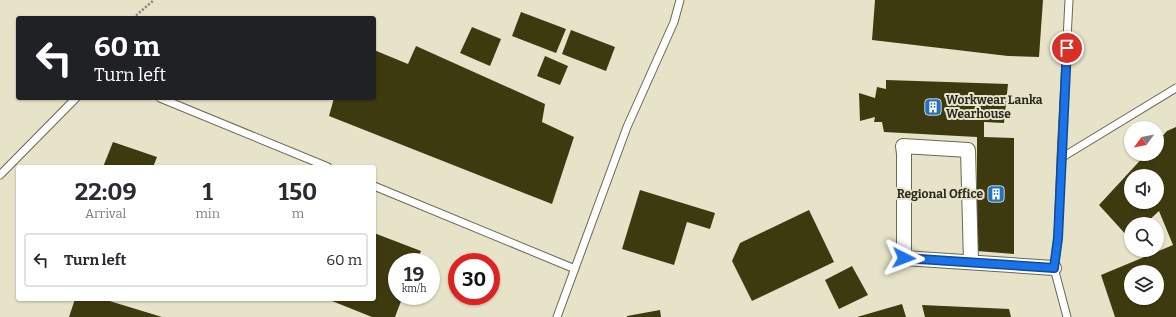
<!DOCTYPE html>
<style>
:root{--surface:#fff;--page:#f7f7f7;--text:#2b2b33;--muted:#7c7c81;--line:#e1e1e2}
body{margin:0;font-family:Bitter,serif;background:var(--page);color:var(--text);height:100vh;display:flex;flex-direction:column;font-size:15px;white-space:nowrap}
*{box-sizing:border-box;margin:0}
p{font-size:13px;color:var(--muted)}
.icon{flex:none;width:22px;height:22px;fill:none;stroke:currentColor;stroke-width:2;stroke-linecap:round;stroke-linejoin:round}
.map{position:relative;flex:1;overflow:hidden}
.panel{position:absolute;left:16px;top:165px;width:360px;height:136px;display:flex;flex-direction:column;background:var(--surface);border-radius:4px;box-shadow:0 1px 3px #0004}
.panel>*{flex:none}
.banner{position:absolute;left:16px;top:16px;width:360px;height:84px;border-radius:4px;box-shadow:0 1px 3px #0004;background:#202124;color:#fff;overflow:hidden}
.needle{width:26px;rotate:238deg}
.controls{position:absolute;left:1124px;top:121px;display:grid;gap:8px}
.controls a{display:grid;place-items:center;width:40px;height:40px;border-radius:50%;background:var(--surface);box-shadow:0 1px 3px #0004;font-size:20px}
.speed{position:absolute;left:388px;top:253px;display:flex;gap:8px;font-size:20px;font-weight:700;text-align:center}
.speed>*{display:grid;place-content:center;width:52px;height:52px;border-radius:50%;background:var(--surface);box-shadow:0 1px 3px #0004;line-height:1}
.speed small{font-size:10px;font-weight:400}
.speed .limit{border:6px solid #d22;background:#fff;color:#111}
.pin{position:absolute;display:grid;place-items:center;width:34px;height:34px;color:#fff;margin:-17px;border:2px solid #fff;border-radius:50%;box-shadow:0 1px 4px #0007}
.me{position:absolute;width:44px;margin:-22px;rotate:93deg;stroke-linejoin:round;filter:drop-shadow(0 0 3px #0008)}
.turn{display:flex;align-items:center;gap:14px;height:84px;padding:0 12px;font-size:18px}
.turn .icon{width:52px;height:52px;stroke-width:2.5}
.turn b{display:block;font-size:28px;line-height:34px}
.eta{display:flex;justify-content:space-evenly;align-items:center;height:68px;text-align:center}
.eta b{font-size:24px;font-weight:700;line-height:28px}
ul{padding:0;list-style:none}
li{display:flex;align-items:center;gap:12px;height:54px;margin:0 8px 6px;padding:0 4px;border:2px solid var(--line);border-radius:4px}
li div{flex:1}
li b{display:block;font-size:15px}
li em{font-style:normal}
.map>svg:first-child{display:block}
.building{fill:#3e3a0f;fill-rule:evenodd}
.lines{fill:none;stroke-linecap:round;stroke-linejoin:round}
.lane-casing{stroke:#6a6851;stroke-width:9}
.street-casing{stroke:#6a6851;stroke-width:16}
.path{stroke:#848271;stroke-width:2.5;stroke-dasharray:2 2;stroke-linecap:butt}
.lane{stroke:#fff;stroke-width:7}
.street{stroke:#fff;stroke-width:14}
.route-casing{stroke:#114b97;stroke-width:10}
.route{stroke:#1a73e8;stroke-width:7}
.labels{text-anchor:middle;stroke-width:4;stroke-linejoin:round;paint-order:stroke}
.poi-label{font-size:12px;font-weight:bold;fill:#2a291f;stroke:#e6e3c9;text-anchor:start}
</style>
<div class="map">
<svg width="1176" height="317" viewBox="0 0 1176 317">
<rect width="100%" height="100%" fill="#e6e3c9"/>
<path class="building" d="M875,0h168l-4,57 -31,-1 -136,-16z
M521,12l45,17 -10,24 -44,-17z
M472,27l29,12 -11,27 -30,-13z
M571,30l44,17 -9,24 -44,-17z
M416,46l129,58 -3,18 32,15 -22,67 -223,-88 5,-18h40v-48l34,14z
M545,56l23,10 -8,19 -23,-9z
M886,80l122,4 -4,39 -20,-1v15l30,1v116l-37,-3v-114l-93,-5 -2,-10h-8l1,-5 -15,4 -1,-28 16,5 2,-11 9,2z
M1176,127v190h-61l-14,-42 72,-30 -14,-34 -14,13h-14v12l-2,2 -30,-33 47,-51h11v-12l10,-11zM1131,176h26v26h-26zM1131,272h26v26h-26z
M113,142l44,15 -4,10h-50z
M640,190l75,23 -5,16 -23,-7 -13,43 -52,-16z
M809,210l25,52 -82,39 -20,-40 8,-18z
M374,233l47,18 -4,11h-20v34h6l-8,21h-23l-45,-18h47z
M852,266l16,29 -29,14 -14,-29z
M75,299h28l59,18h-93z
M902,304l4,13h-49z
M922,305l87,4 2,8h-86z
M660,310l1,7h-34v-1z"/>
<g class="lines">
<defs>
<path id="lane" d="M160,98l168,69
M1061,158l8,-158
M0,175l76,-77
M374,186l201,83
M557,317l70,-190 47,-105 6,-22
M1067,317l-13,-49 4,-30 3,-80 115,-70"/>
<path id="street" d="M971,262l-3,-112 -65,-4 1,8v104l150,10"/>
</defs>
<use href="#lane" class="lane-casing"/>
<use href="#street" class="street-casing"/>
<path class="path" d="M133,18l21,-18"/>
<use href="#lane" class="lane"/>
<use href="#street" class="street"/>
</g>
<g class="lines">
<defs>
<path id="route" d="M904,258l150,10 4,-30 9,-190"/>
</defs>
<use href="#route" class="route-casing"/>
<use href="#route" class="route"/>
</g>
<defs>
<symbol id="building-square" viewBox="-11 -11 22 22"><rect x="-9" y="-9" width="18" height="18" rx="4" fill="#2571c1" stroke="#e6e3c9"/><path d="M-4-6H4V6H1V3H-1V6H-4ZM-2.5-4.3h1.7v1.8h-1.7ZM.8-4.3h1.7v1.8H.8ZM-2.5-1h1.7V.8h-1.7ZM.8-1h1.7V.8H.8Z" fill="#fff"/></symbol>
</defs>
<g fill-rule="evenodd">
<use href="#building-square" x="923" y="97" width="20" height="20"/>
<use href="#building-square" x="986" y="184" width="20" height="20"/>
</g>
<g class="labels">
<g class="poi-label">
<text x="946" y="104">Workwear Lanka<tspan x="946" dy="14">Wearhouse</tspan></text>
<text x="983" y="198" text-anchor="end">Regional Office</text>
</g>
</g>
</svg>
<div class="controls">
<a><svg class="needle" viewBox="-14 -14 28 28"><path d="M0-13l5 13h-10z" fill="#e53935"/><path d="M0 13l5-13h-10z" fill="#7c7c81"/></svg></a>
<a><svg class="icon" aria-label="sound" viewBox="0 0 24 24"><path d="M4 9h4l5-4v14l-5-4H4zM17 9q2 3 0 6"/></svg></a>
<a><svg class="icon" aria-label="search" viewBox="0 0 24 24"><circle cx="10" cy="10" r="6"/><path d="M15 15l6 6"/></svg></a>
<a><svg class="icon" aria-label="layers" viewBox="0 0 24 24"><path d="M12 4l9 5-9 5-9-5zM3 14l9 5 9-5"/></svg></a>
</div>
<div class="speed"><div>19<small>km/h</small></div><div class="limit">30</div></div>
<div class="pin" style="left:1067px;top:48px;background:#d93025"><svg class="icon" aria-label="arrive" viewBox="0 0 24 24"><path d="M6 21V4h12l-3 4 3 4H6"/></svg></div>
<svg class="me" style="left:904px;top:258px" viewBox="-20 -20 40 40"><path d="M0-17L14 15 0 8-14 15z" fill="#1a73e8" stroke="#fff" stroke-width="4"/></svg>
<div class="banner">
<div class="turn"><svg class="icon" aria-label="left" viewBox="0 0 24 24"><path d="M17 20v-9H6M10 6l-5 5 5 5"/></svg><div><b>60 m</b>Turn left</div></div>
</div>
<section class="panel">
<div class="eta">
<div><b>22:09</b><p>Arrival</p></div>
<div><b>1</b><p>min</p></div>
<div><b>150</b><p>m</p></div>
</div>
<ul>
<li><svg class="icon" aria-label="left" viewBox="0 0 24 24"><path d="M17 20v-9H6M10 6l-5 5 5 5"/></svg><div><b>Turn left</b></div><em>60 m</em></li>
</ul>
</section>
</div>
